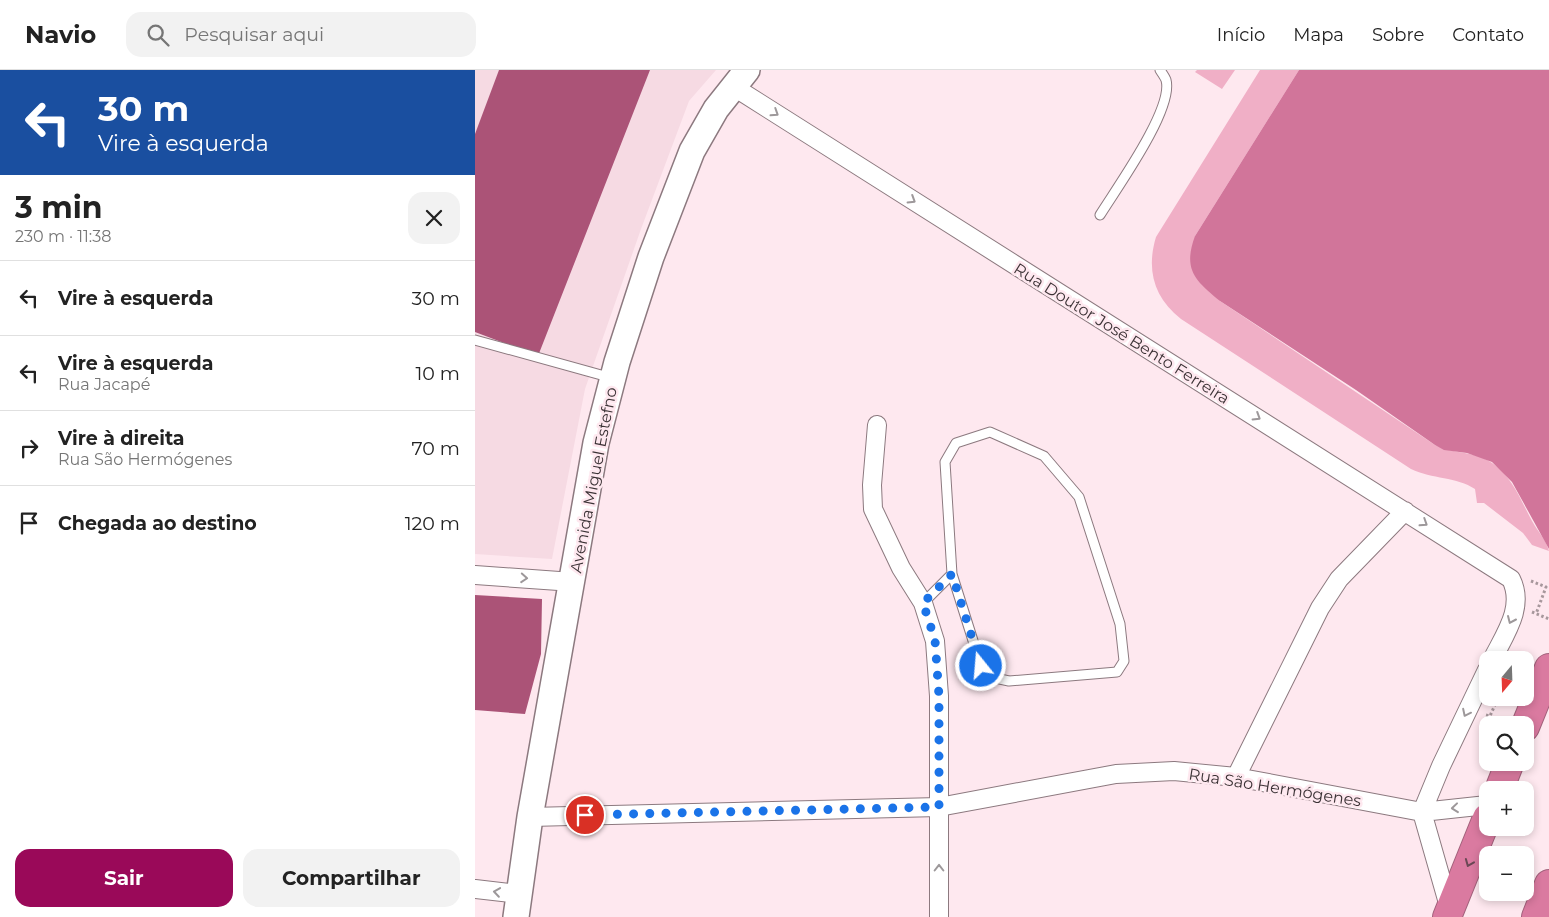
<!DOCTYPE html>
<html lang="pt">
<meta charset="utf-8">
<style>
:root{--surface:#fff;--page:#f2f2f2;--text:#222;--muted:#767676;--line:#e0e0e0;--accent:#9a0959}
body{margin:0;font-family:Montserrat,sans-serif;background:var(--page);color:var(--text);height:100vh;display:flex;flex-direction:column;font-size:19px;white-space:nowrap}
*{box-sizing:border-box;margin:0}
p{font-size:16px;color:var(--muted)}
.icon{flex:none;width:28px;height:28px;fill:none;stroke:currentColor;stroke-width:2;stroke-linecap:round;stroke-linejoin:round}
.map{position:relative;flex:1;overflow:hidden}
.drawer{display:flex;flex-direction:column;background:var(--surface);width:475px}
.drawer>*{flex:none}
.top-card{background:#1a4fa0;color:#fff;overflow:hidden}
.needle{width:32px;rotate:199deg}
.buttons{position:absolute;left:1004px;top:581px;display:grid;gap:10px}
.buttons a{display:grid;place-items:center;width:55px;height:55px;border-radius:10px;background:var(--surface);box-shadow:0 2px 8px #0003;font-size:25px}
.pin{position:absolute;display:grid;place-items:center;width:42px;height:42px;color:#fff;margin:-21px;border:2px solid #fff;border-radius:50%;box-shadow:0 1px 5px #0007}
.me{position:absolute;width:55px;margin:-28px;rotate:343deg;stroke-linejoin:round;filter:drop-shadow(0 0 4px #0008)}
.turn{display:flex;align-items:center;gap:18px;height:105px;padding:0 15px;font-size:22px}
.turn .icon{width:65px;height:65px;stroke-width:2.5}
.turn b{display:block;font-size:35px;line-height:42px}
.round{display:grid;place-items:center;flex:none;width:52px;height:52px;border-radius:15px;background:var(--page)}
.summary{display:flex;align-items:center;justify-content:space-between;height:85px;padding:0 15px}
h1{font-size:30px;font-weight:700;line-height:38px}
.button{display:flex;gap:10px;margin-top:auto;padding:10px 15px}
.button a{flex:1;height:58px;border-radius:15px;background:var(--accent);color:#fff;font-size:20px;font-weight:700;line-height:58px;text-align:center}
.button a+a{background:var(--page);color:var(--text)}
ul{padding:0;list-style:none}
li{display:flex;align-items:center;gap:15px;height:75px;padding:0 15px;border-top:1px solid var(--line)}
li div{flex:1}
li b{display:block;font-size:19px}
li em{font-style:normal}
header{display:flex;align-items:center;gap:30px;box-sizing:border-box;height:70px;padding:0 25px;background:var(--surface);border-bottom:1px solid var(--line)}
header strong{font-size:24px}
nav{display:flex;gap:28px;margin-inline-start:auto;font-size:18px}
.search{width:350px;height:45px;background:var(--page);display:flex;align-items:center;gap:12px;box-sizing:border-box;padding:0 18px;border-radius:15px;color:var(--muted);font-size:19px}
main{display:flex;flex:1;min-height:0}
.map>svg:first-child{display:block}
.built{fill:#f6dae3}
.green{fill:#f0afc6}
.water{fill:#d1759a}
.building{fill:#ab5377}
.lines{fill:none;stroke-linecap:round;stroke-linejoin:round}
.service-casing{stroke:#8c797f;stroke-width:11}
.minor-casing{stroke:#8c797f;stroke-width:20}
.secondary-casing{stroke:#8c797f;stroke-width:28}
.motorway-casing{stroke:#a2617b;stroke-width:30}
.path{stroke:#a7979c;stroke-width:3;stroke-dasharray:2.5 2.5;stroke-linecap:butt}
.service{stroke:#fff;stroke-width:9}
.minor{stroke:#fff;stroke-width:18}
.secondary{stroke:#fff;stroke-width:25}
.motorway{stroke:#da7aa0;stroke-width:28}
.path-bridge{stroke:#a7979c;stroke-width:3;stroke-dasharray:2.5 2.5;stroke-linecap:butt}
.oneway{stroke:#9d989a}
.oneway2{stroke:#6b4855}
.route{stroke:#1a73e8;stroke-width:9;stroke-dasharray:0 16.2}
.labels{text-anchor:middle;stroke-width:5;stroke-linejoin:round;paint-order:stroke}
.street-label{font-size:16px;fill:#3b3235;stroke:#fee8ef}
</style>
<header>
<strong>Navio</strong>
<div class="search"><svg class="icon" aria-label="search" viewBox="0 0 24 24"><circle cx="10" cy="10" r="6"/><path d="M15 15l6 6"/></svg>Pesquisar aqui</div>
<nav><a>Início</a><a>Mapa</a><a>Sobre</a><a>Contato</a></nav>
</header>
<main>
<section class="drawer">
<div class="top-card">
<div class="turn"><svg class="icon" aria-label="left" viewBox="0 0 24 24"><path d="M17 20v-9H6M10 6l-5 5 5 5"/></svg><div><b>30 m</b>Vire à esquerda</div></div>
</div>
<div class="summary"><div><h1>3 min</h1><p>230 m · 11:38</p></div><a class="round"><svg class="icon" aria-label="close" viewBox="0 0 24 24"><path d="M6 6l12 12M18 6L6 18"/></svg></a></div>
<ul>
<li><svg class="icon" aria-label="left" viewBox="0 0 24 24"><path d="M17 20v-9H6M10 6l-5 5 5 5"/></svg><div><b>Vire à esquerda</b></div><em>30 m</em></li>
<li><svg class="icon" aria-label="left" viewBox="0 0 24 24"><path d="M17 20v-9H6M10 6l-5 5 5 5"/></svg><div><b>Vire à esquerda</b><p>Rua Jacapé</p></div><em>10 m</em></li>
<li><svg class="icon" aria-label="right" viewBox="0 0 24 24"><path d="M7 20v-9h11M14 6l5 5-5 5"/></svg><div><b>Vire à direita</b><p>Rua São Hermógenes</p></div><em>70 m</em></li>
<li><svg class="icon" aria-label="arrive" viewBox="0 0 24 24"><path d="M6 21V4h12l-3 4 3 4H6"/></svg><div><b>Chegada ao destino</b></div><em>120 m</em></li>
</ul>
<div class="button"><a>Sair</a><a>Compartilhar</a></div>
</section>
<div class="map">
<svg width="1074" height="847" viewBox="0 0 1074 847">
<rect width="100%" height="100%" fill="#fee8ef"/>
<path class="built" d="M0,0h241l-27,31 -48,128 -56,160 -33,170 -77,-5z"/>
<path class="green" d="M722,0h38l-13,19 -27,-17z
M785,0h39l-104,166 25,65 215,144c15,8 32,6 48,13 27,12 36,39 49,63 6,11 14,18 17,30l-17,-6 -9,-12 -39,-30h-7l-2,-14c-18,-12 -43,-10 -64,-20l-230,-150c-27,-21 -35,-49 -25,-82z"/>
<path class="water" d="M824,0h250v479l-37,-67 -20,-20 -25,-9 -23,-3 -9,-5 -79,-55 -136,-89c-26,-21 -37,-32 -25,-65z"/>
<path class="building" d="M24,0h151l-112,286 -63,-24v-198z
M0,525l67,4 -1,55 -16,60 -50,-4z"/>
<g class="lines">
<defs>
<path id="service" d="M625,145c16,-26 74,-106 66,-135 -1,-3 -4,-7 -6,-10
M0,270l137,38
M448,533l29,-29 -7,-112 11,-19 34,-11 54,24 35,41 41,127 4,37 -7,11 -108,9 -14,-3 -14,-12 -29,-92"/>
<path id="minor" d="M259,17l777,492c14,28 -6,55 -19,81
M402,355l-5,60 1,24 28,59 22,35 12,38 4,55v221
M0,505l98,7
M761,707l84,-169 19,-29 66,-68
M55,747l409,-10 177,-33 58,-3 62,6 186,35 65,-7
M0,819l44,5
M975,840l-28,-98 19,-46 46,-96"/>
<path id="secondary" d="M41,847l14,-100 66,-374 21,-81 34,-105 41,-106 24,-42 31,-39"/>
<path id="motorway" d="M1050,657l24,-59
M1024,720l11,-28
M972,847l40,-99
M1061,847l13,-33"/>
</defs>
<use href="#service" class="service-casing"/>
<use href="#minor" class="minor-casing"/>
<use href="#secondary" class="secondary-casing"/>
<use href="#motorway" class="motorway-casing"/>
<path class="path" d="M1056,511l15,6 -10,27
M1042,590l3,-9
M1011,645l4,1 8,-18"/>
<use href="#service" class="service"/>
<use href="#minor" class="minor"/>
<use href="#secondary" class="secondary"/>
<use href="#motorway" class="motorway"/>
<path class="path-bridge" d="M1057,542l17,7"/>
</g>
<defs><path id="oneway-chevron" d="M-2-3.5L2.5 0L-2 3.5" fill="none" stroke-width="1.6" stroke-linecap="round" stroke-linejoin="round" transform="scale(1.25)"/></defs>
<g class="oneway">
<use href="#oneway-chevron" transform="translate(300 43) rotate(33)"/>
<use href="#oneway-chevron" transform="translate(437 130) rotate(32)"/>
<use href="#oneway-chevron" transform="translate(782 347) rotate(32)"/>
<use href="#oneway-chevron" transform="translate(949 453) rotate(33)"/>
<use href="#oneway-chevron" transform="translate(49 508) rotate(4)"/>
<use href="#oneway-chevron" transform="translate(1036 550) rotate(114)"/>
<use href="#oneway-chevron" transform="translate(991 643) rotate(116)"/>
<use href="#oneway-chevron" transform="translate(980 738) rotate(174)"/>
<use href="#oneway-chevron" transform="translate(464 798) rotate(-90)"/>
<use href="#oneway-chevron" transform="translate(22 822) rotate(-172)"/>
</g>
<use class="oneway2" href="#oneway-chevron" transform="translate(994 793) rotate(112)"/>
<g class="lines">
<path class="route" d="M110,745l354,-8v-111l-4,-56 -12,-37 29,-29 29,92"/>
</g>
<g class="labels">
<g class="street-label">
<text transform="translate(647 263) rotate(32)" y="6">Rua Doutor José Bento Ferreira</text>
<text transform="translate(118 410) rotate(-79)" y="6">Avenida Miguel Estefno</text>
<text transform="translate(800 717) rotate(9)" y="6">Rua São Hermógenes</text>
</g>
</g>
</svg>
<div class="buttons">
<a><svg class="needle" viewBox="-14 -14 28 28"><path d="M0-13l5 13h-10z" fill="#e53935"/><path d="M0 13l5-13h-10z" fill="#767676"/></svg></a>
<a><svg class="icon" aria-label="search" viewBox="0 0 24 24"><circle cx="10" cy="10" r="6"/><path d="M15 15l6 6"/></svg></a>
<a>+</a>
<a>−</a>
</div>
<div class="pin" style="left:110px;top:745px;background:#d93025"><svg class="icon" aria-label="arrive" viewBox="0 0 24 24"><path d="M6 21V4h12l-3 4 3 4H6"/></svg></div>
<svg class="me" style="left:506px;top:596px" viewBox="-20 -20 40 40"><circle r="17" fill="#1a73e8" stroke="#fff" stroke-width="3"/><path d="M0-11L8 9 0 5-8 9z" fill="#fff"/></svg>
</div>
</main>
